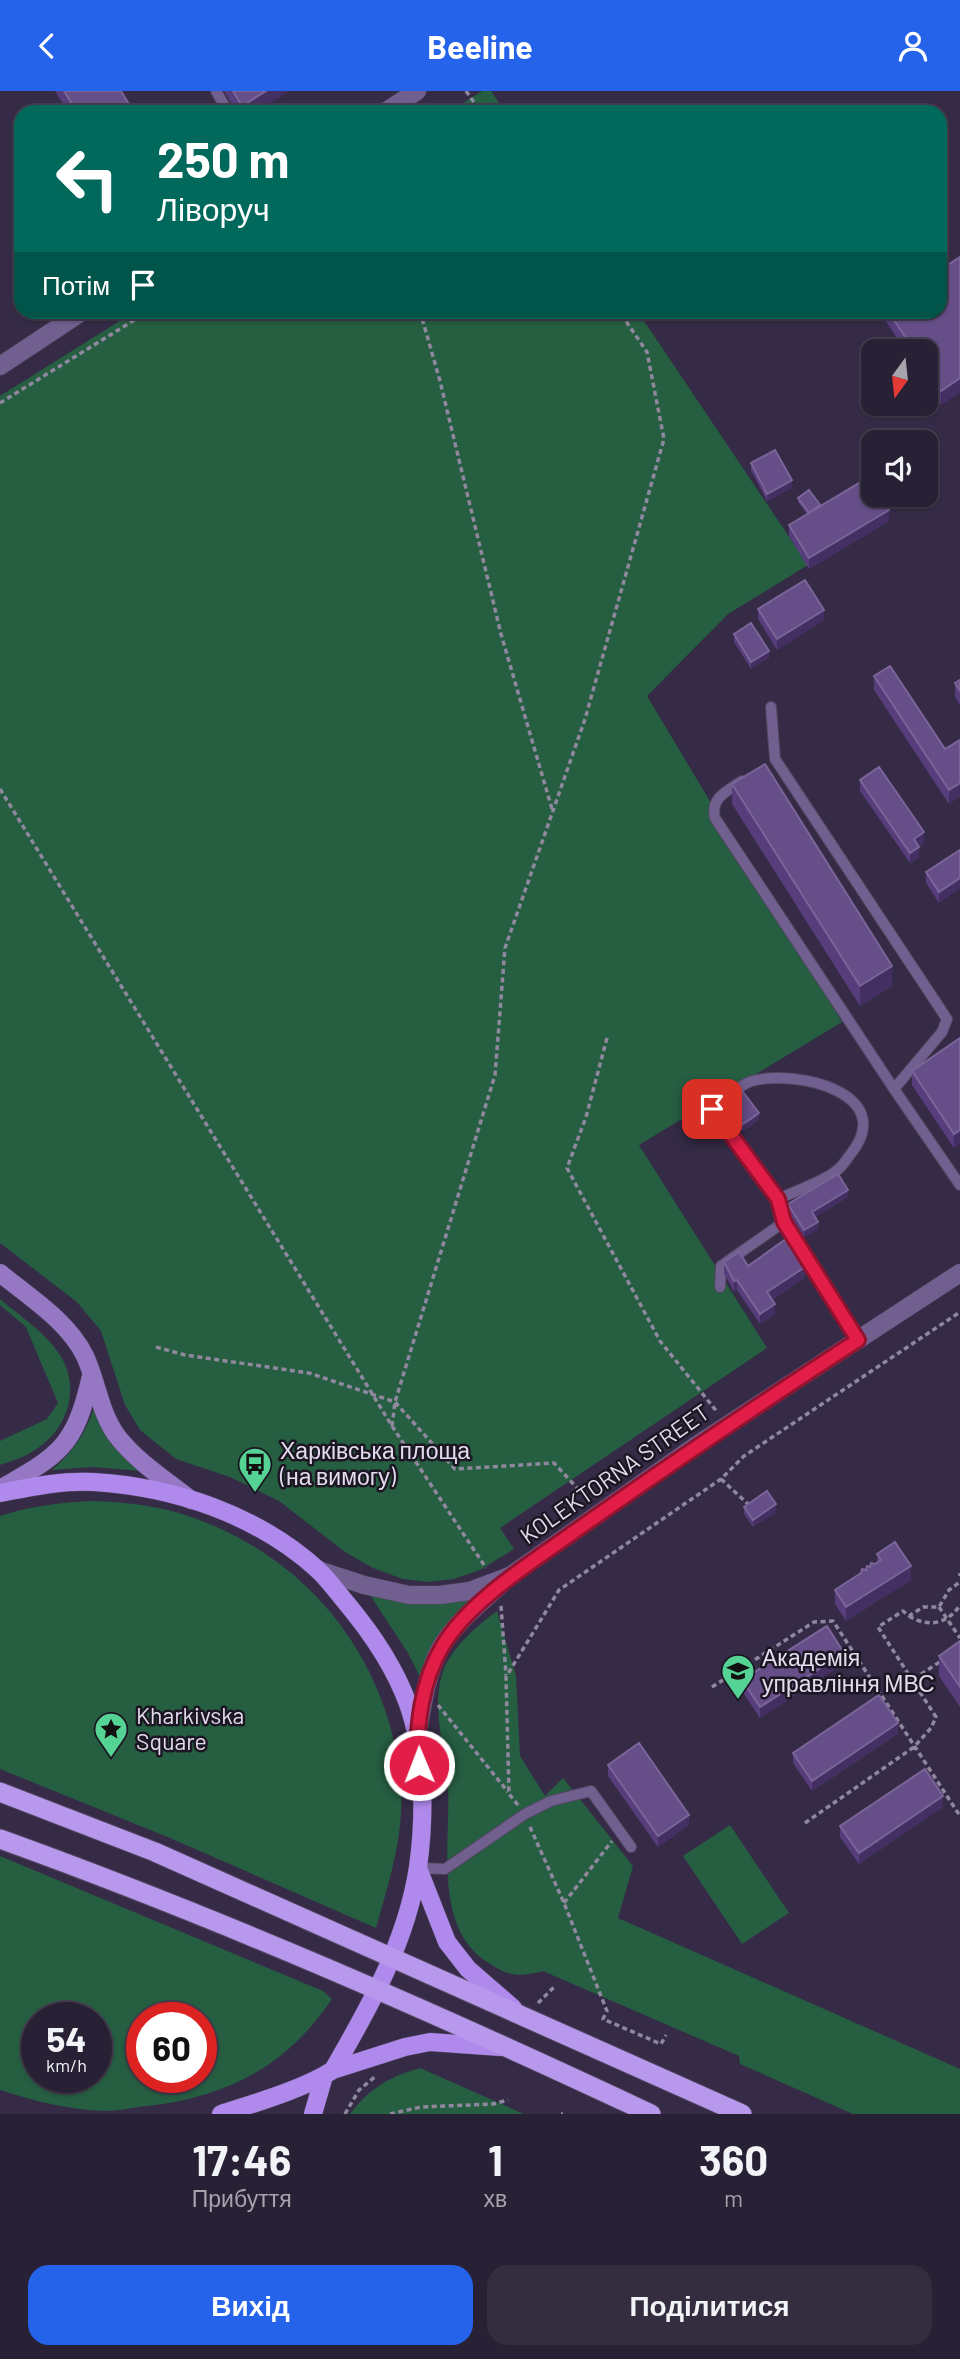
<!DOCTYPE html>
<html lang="uk">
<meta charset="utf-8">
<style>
:root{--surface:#282034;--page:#342d40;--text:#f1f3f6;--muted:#a5a3ac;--line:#443e4f;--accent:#2563eb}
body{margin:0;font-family:Barlow,sans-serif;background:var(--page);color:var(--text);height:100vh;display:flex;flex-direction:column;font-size:26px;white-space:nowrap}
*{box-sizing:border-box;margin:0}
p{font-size:23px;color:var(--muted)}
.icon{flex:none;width:38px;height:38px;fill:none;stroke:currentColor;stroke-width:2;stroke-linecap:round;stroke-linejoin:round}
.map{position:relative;height:2023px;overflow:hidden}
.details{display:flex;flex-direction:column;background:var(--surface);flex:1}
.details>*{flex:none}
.guide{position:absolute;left:14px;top:14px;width:933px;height:214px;border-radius:21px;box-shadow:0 2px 5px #0004,0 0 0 2px var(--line);background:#00695c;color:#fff;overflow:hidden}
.needle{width:46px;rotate:195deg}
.tools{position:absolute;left:861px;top:248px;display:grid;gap:14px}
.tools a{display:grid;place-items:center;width:77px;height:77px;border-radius:14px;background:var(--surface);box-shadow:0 2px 5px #0004,0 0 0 2px var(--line);font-size:35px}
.speed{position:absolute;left:21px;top:1911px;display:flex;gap:14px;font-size:35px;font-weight:700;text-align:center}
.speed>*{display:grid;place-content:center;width:91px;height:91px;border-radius:50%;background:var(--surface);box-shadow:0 2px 5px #0004,0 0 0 2px var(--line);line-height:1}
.speed small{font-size:18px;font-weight:400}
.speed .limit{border:10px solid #d22;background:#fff;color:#111}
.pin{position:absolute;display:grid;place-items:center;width:60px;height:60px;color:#fff;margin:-30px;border-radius:14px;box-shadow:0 4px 10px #0006}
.me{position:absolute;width:77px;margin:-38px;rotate:359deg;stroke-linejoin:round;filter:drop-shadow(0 0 5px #0008)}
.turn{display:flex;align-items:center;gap:24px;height:147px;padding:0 28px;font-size:32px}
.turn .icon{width:91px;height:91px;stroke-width:2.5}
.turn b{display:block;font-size:49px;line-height:60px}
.then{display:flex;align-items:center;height:66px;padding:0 28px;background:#0003;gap:14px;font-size:26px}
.eta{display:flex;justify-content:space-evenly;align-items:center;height:119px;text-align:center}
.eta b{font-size:42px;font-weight:700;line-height:49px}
.button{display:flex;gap:14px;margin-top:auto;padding:14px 28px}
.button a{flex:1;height:80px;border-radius:21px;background:var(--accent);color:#fff;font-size:28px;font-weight:700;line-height:80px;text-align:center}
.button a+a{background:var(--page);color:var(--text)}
header{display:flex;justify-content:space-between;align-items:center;height:91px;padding:0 28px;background:var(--accent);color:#fff;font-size:32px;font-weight:700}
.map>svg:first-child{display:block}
.green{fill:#265e42;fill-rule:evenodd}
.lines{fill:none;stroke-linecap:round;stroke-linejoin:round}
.service-casing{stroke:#514761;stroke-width:12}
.minor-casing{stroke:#514761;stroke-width:19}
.secondary-casing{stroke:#514761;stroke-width:19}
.primary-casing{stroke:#514761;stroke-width:19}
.trunk-casing{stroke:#514761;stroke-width:21}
.path{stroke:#90889e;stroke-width:3.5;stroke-dasharray:5 3.5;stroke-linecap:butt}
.service{stroke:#715f8f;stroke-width:10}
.minor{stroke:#715f8f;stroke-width:18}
.secondary{stroke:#9577c3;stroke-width:18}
.primary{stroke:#b089ec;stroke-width:18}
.trunk{stroke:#b898ec;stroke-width:19}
.wall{fill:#573d7c}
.shaded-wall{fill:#432f61}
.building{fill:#664e88;stroke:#7a6498;stroke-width:2}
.route-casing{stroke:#92132f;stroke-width:18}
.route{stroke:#e11d48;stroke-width:12}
.labels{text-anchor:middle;stroke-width:5;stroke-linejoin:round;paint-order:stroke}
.poi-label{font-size:23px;fill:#e2dcee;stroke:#1b1622;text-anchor:start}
.street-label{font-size:23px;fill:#e2dcee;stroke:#1b1622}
</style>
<header><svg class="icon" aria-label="back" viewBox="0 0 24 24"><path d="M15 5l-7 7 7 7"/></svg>Beeline<svg class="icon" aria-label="person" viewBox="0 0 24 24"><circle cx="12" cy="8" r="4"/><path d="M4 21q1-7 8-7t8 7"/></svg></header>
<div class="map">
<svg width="960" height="2023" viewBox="0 0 960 2023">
<rect width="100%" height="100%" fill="#352b46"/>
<path class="green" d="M482,0h9l14,21h-56z
M134,221h504l170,253 -80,49 -81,82 195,326 -203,123 128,203 -267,180 14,21 -34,21 -26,9 -26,3 -25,-3 -30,-11 -28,-16 -66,-51 -49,-24 -54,-18 -36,-29 -15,-25 -24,-74 -24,-29 -77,-59v-847z
M0,1208c20,17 46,34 60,56 21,33 8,74 -25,95 -10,7 -23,11 -35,15v-24l47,-22 11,-16 -32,-76 -26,-22z
M94,1317c11,30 21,44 47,63l-49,-4 -40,3c21,-18 33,-36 42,-62z
M95,1410c29,1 57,4 84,12 125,38 212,144 222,275 3,47 -12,95 -25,140l-206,-90 -170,-69v-253c31,-10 63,-14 95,-15z
M370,1504c39,11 66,12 106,3 -32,26 -43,39 -56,79l-12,-24z
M497,1520l19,65 4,80 25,40 18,-18 70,88 -15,52 342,151v45h-107l-113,-50 -1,-8 -196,-85c-28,7 -35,5 -59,-11 -51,-36 -33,-121 -36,-175 -3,-37 -18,-80 -4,-116 10,-24 33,-43 53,-58z
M730,1734l59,88 -47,31 -59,-88z
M0,1765l323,135 9,8c-46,68 -104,97 -184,107 -14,1 -29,5 -43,5 -36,-1 -71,-10 -105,-21zM37,1927h59v59h-59zM142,1927h59v59h-59z
M420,1977l104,46h-174c20,-26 39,-37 70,-46z"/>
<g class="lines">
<defs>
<path id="service" d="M216,0l12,21
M771,616l4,52 172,260 -5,13 -48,57 66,96
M742,690c-15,10 -32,17 -27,37l179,271
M778,1108c15,-7 47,-18 58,-28 6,-4 10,-11 14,-16 50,-62 -55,-86 -98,-74 -13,4 -28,19 -40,28l66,90 6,23 74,118
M720,1196l1,-21 63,-44
M418,1777l27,1 80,-55 26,-13 40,-10 40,56"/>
<path id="minor" d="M385,21l32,-21
M0,275l83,-55
M318,1479l46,15 45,10h31l30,-4 40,-15 184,-129 266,-174
M417,1646c5,-29 9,-63 24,-90 15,-25 40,-44 61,-64"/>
<path id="secondary" d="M0,1182c29,24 68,48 85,83 12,26 15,57 32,80 20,26 49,44 74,64
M0,1398c61,-35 75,-43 91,-113"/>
<path id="primary" d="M0,1402c31,-6 63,-13 94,-11 81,5 163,33 223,87 11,10 21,24 31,36 24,29 47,63 60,99 17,47 17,113 10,163 -11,74 -48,139 -85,203 -29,19 -78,33 -112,44
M418,1777l29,74 21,27 45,39
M333,1979l72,-23 25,-5 70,5
M313,2023l11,-38"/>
<path id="trunk" d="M0,1701l155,60 587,262
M0,1748c222,80 438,175 651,275"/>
</defs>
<use href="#service" class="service-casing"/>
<use href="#minor" class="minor-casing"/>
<use href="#secondary" class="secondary-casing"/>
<use href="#primary" class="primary-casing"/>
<use href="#trunk" class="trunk-casing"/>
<path class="path" d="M466,0l15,21
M420,220l20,70 61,253 51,175
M0,312l149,-92
M0,698l392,637 94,142
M607,947l-21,79 -19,51 93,173 58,72
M156,1256l29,8 124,18 86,29 60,67 99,-6 36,39
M392,1335l3,-24 100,-327 10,-127 80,-229 79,-280 -17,-87 -28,-41
M721,1388l28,26
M960,1482v3
M501,1515l5,69
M939,1516l21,31
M909,1525c19,12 39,8 51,-11
M914,1588l27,-18
M712,1596l102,-65 19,-1 127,195
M438,1614l70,87
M518,1714l-9,-11 -3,-117 53,-87 162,-111 23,-23 216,-144
M805,1732l109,-76 17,-19 5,-11 -58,-90 25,-16 6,5 14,-9h16l10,-17 11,-8
M530,1736l34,76 43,108 -4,8 58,25 5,-9
M564,1812l48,-62
M538,1912l16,-16
M345,2023l14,-24 17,-14
M390,2023l31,-7 72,-3 15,-4
M561,2023h2"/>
<use href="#service" class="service"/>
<use href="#minor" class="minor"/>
<use href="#secondary" class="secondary"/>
<use href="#primary" class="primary"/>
<use href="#trunk" class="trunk"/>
</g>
<path class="wall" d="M55,0h66l9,21h-62z
M224,0h65l-34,21h-18z
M960,166v135l-19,13 -15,-23v-30h-20l-21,-32v-9h55z
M751,372l41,25 -25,13 -16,-31z
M798,407l22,9 69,14 -80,48 -20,-33v-11l18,-11 -9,-12z
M758,518l66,11 -47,30 -19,-31z
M734,543l35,24 -18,11 -17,-27z
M874,585l71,73 15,-9 -11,64 -75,-114z
M960,589v25l-5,-8v-14z
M860,689l64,63 -5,4v11l-9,5 -50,-72z
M732,693l160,202 -32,20 -128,-202z
M960,759v38l-21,15 -13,-20v-11z
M960,947l-6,110 -42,-63v-14z
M725,1008l34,21 -16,11 -18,-25z
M848,1106l-33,20 3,12 -14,8 -16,-26v-7z
M724,1171l24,4 57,11 -33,23 3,14 -15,10 -23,-34 -3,2 -10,-19z
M744,1416l32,5 -23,15 -9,-13z
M877,1463l34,26 -65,41 -11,-17v-14l42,-27z
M960,1550v66l-21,-31v-20z
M844,1572l-84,55 -18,-27v-11z
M898,1643l-86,57 -19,-28v-10z
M608,1674l81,60 -31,22 -50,-71z
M943,1716l-84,57 -19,-27v-11z"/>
<path class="shaded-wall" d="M266,0h23l-34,21h-13v-6z
M130,15v6h-9z
M960,287v14l-19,13v-14z
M792,389v8l-25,13v-7z
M889,419v11l-80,48v-11z
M824,519v10l-47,30v-11z
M769,560v7l-18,11v-7z
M960,692v14l-11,7v-14z
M924,741v11l-10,7v-11z
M919,756v11l-9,5v-10z
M960,787v10l-21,15v-11z
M892,875v20l-32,20v-20z
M759,1022v7l-16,11v-7z
M960,1039v14l-6,4v-14z
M848,1099v7l-36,22v-7z
M818,1131v7l-14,8v-7z
M805,1176v10l-38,26v-11z
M737,1189v10l-3,2v-11z
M775,1213v10l-15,10v-10z
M776,1413v8l-23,15v-7z
M911,1475v14l-65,41v-14z
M844,1562v10l-84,55v-11z
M898,1632v11l-86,57v-10z
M943,1705v11l-84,57v-11z
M689,1724v10l-31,22v-11z"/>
<path class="building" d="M64,0h57l9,15 -9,6h-44z
M233,0h33l-24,15z
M960,166v121l-19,13 -15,-23v-16h-11l-27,-41h52v-41z
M775,359l17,30 -25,14 -16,-31z
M869,386l4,8v10h7l9,15 -80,48 -20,-33z
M809,399l11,15 -11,8 -11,-15z
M805,489l19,30 -47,29 -19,-30z
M751,532l18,28 -18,11 -17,-28z
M890,575l55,83 15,-9v43l-11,7 -75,-114z
M960,589v11l-5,-8z
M765,673l127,202 -32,20 -128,-202z
M879,676l45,65 -10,7 5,8 -9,6 -50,-73z
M960,759v28l-21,14 -13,-20z
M960,947v92l-6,4 -42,-63z
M740,997l19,25 -16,11 -18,-25z
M838,1083l10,16 -36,22 6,10 -14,8 -16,-26z
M786,1148l19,28 -38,25 8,12 -15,10 -23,-34 -3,1 -10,-19 15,-10 9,14z
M767,1400l9,13 -23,16 -9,-13z
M895,1451l16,24 -65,41 -11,-17 26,-17 1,-4 4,1 1,-4 3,1 1,-4 4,1 6,-4 -4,-6z
M827,1535l17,27 -84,54 -18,-27z
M960,1550v46l-21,-31z
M879,1604l19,28 -86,58 -19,-28z
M639,1652l50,72 -31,21 -50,-71z
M925,1678l18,27 -84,57 -19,-27z"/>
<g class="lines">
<defs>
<path id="route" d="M419,1674c-4,-37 3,-84 23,-118 27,-47 95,-88 139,-120 91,-64 183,-126 277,-187l-74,-118 -6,-23 -66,-90"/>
</defs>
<use href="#route" class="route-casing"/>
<use href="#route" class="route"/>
</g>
<defs>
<symbol id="bus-pin" viewBox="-11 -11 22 30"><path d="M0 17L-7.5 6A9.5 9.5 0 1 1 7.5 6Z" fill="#55d395" stroke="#1b1622"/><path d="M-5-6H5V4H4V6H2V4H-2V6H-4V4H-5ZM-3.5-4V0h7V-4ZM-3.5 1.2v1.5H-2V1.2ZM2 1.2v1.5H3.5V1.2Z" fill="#111"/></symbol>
<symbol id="university-pin" viewBox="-11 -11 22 30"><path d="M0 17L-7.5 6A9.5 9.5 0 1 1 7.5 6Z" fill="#55d395" stroke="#1b1622"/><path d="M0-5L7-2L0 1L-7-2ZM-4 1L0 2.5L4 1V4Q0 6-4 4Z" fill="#111"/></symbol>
<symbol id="sight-pin" viewBox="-11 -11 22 30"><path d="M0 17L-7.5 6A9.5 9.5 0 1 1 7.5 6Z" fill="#55d395" stroke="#1b1622"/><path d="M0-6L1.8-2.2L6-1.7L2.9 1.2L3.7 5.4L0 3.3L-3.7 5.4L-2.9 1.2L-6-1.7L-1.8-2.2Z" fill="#111"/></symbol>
</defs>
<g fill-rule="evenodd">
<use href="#bus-pin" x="236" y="1354" width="38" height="52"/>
<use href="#university-pin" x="719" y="1561" width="38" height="52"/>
<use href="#sight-pin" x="92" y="1619" width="38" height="52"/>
</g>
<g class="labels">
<g class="poi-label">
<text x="280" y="1368">Харківська площа<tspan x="280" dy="26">(на вимогу)</tspan></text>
<text x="762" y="1575">Академія<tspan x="762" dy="26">управління МВС</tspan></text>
<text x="136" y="1633">Kharkivska<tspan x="136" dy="26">Square</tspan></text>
</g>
<g class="street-label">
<text transform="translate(615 1383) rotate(-35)" y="8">KOLEKTORNA STREET</text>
</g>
</g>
</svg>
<div class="tools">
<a><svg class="needle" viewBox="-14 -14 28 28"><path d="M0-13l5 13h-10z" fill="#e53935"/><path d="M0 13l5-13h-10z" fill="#a5a3ac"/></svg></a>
<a><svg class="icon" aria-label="sound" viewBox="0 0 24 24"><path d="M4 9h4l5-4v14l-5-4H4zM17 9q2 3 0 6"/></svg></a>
</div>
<div class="speed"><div>54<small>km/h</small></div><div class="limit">60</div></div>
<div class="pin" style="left:712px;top:1018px;background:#d93025"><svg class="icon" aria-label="arrive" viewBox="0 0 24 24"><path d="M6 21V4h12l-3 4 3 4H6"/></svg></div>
<svg class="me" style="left:419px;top:1674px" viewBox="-20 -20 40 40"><circle r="17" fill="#e11d48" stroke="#fff" stroke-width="3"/><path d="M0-11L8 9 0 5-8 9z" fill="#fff"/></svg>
<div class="guide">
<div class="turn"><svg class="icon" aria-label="left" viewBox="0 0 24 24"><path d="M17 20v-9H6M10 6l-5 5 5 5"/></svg><div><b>250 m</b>Ліворуч</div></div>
<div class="then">Потім<svg class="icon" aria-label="arrive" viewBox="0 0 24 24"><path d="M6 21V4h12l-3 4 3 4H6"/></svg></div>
</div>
</div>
<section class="details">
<div class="eta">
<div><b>17:46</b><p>Прибуття</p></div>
<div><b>1</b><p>хв</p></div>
<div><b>360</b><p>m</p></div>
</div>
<div class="button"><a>Вихід</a><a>Поділитися</a></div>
</section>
